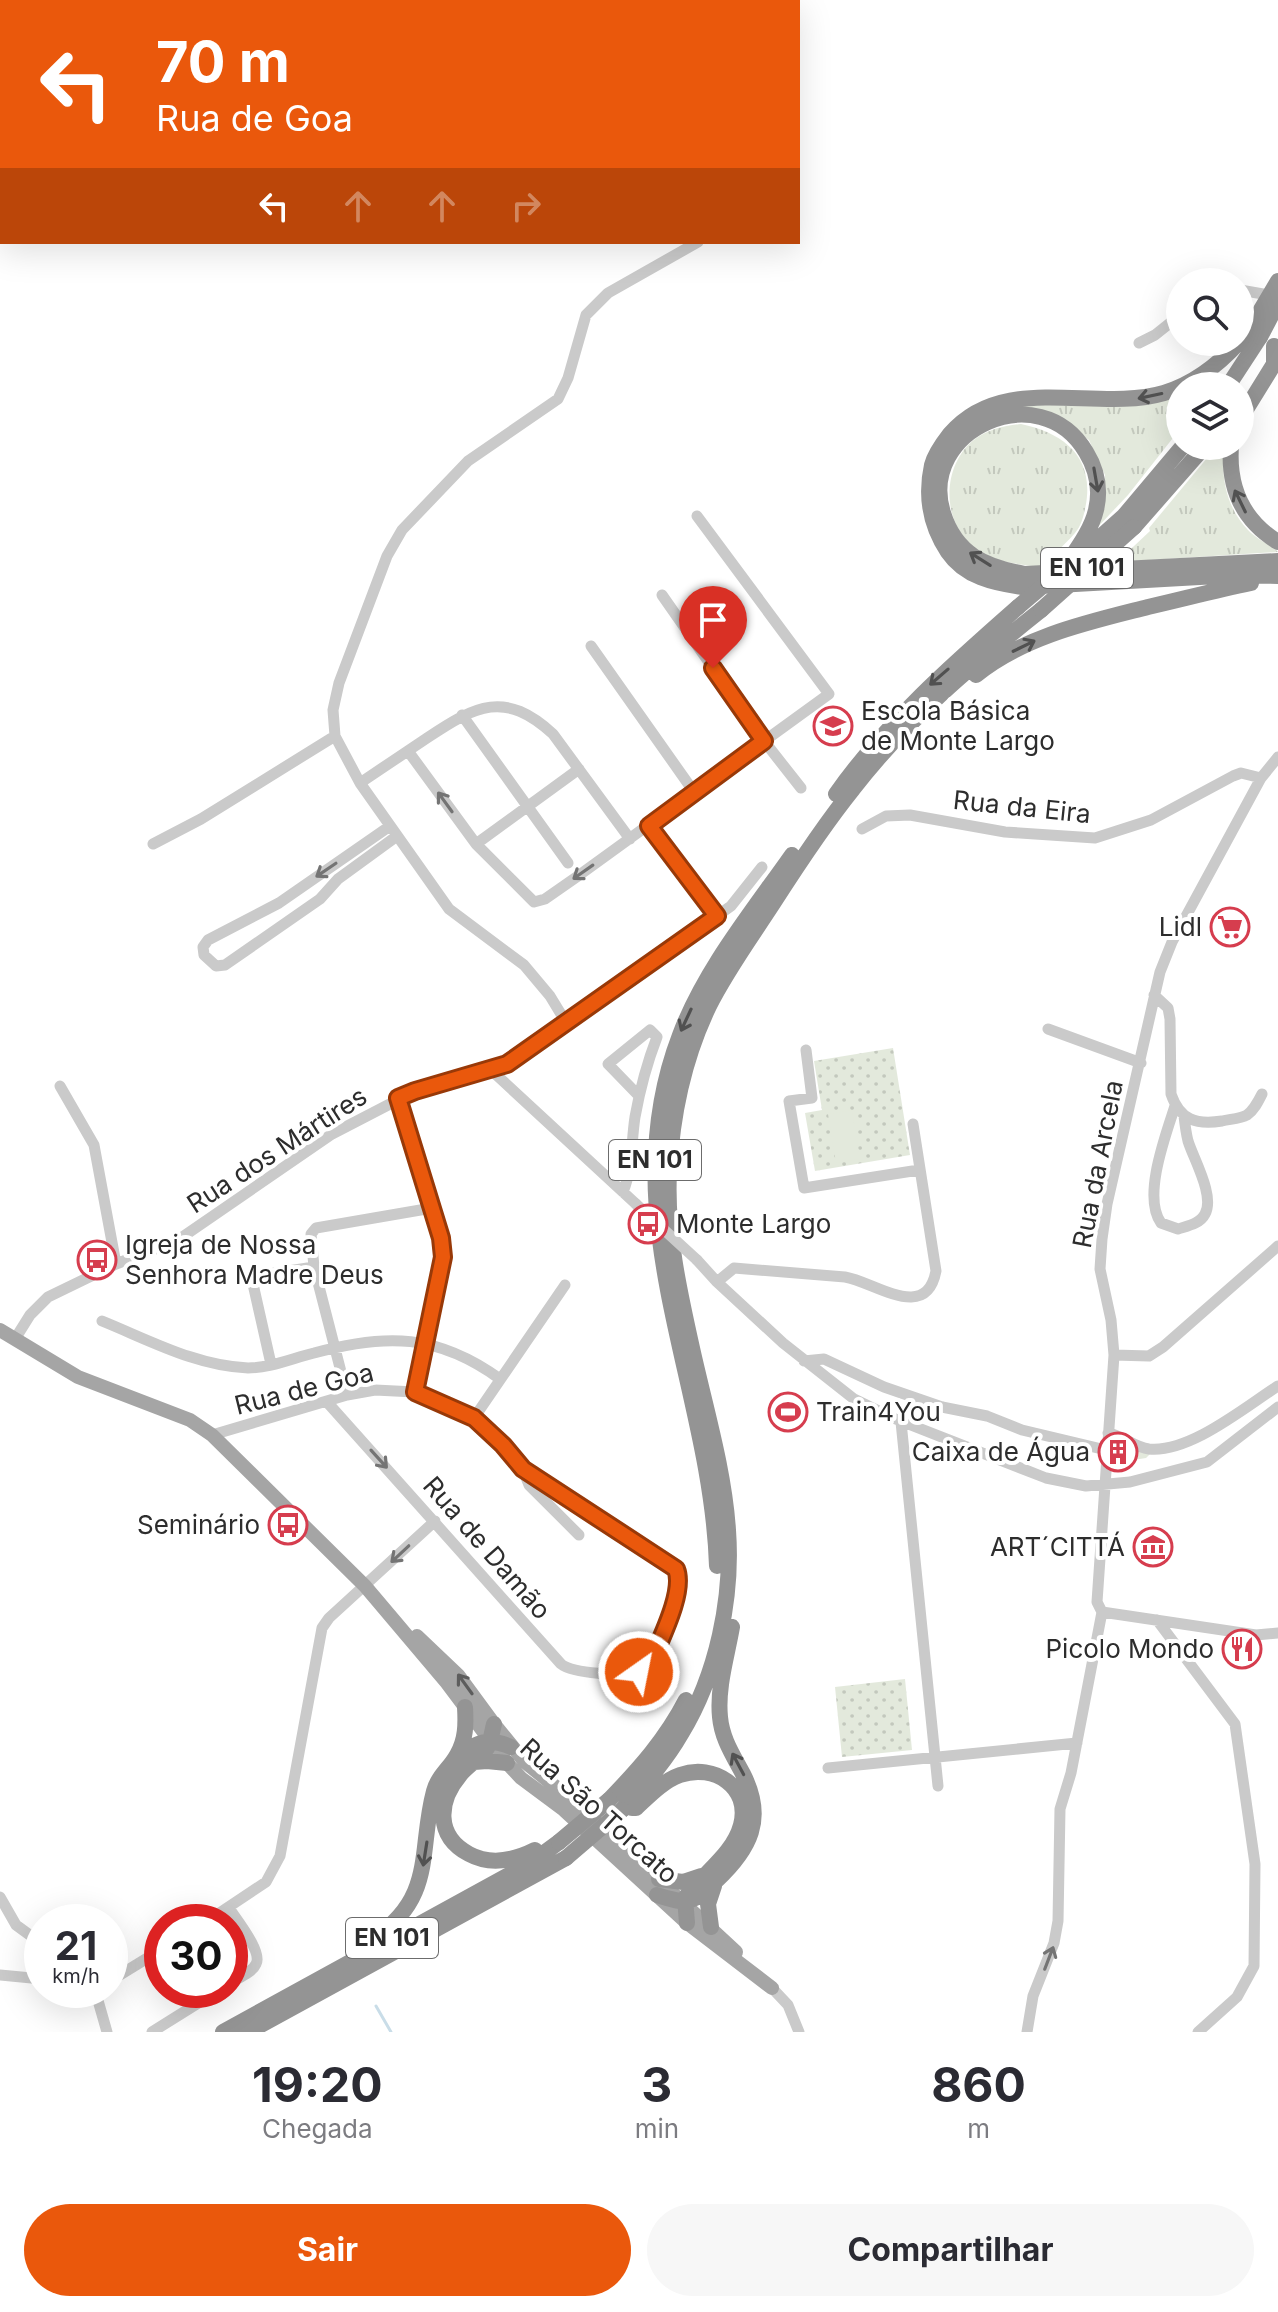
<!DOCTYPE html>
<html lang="pt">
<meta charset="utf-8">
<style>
:root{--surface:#fff;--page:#f7f7f7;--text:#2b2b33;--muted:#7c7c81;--accent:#ea580c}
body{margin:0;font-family:Inter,sans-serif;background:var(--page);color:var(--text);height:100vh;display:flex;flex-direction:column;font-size:30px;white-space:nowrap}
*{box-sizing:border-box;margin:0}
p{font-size:26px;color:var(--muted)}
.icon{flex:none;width:44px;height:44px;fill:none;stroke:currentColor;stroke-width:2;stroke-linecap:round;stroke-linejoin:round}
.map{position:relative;height:2032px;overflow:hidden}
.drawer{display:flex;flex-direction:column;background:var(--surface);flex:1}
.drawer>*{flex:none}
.top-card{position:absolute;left:0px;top:0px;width:800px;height:244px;box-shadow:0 8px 32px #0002;background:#ea580c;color:#fff;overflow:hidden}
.controls{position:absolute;left:1166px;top:268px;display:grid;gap:16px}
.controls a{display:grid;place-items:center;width:88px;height:88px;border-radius:50%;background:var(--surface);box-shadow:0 8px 32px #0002;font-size:40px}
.speed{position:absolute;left:24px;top:1904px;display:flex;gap:16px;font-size:40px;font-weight:700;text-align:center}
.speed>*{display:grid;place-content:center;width:104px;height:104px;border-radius:50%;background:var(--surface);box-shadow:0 8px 32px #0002;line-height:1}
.speed small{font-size:20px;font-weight:400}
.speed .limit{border:12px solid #d22;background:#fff;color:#111}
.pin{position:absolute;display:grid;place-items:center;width:68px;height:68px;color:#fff;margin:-82px -34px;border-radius:50% 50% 50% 0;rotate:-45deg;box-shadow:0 0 8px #0007}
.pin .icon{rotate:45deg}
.me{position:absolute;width:88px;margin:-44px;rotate:33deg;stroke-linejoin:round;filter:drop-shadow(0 0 6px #0008)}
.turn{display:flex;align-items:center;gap:28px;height:168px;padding:0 24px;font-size:36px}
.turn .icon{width:104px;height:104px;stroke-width:2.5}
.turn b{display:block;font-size:56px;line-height:68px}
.lanes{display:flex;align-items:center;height:76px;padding:0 24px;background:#0003;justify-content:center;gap:40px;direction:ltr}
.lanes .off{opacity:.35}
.eta{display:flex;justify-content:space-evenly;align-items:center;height:136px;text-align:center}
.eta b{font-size:48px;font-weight:700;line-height:56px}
.cta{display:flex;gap:16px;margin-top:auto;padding:16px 24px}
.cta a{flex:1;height:92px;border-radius:48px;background:var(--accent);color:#fff;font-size:32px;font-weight:700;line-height:92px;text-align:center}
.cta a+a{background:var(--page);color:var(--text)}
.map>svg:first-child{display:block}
.grass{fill:url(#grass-tufts)}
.garden{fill:url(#garden-dots)}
.pitch{fill:#e3e9dc}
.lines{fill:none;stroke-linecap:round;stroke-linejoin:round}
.stream{stroke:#c9dde8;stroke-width:3}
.minor{stroke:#cacaca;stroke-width:11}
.major{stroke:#a5a5a5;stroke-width:14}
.highway{stroke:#949494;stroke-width:16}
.minor-bridge{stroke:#cacaca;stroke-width:11}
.highway-bridge{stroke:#949494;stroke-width:16}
.oneway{stroke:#515151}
.oneway2{stroke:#747474}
.oneway3{stroke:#5d5d5d}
.route-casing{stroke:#983908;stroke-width:20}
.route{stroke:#ea580c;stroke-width:14}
.labels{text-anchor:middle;stroke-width:8;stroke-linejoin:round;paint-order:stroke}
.shield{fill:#fff;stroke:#6c6c6c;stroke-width:2}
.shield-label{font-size:24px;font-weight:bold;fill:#2d2d2d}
.poi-label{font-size:26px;fill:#2d2d2d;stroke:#fff;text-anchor:end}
.street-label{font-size:26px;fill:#2d2d2d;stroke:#fff}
</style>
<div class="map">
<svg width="1278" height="2032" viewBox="0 0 1278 2032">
<defs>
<pattern id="grass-tufts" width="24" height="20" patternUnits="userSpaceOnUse" patternTransform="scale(2)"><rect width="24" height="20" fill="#e3e9dc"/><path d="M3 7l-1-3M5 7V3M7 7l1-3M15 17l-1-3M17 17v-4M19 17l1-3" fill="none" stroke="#c3c8bd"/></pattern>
<pattern id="garden-dots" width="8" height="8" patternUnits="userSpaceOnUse" patternTransform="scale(2)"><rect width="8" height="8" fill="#e3e9dc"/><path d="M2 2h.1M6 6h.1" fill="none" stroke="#c3c8bd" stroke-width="1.8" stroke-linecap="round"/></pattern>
</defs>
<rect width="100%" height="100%" fill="#fff"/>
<path class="grass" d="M1180,392v37l-52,66 -34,36 11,-38v-18l-16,-35 -30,-21 -53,-12z
M1021,424c43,9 73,33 65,80 -2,10 -4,21 -11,29 -10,12 -24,23 -36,34 -23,-3 -45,-5 -64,-19 -34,-25 -34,-83 0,-109 14,-10 29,-13 46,-15z
M1217,446h7c-3,30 1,60 24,84 8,9 22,14 30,22l-161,10 33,-31 -1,-3z
M1116,1438l35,15 -5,5 -32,5z"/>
<path class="garden" d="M893,1048l17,107 -95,16 -10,-58 17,-3 -8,-49z
M905,1679l7,71 -70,7 -7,-70z"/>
<path class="pitch" d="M852,1110l8,49 -24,4 -8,-49z"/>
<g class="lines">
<path class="stream" d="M376,2006l15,26"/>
<path class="minor" d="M611,0l3,2
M1240,290l23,4 9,8
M1139,343l16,-8 25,-20
M662,595l102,146 37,47
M591,646l103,146
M462,715l106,148
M408,751l68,93 58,58 11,-3 33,-23 251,-182 -132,-178
M360,783c22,-15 45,-30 67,-45 49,-33 78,-48 126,-4l77,105
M390,826l-111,77 -71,37 -5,7 1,8 12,11 9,-1 95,-66 18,-20 59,-43
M649,826l68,90
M862,829l24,-13 24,-1 95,17 90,6 56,-18 82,-44 8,-3 20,5
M153,844l48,-25 134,-83
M476,844l103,-75
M1154,995l14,13 2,11 1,75c9,26 25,31 51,27 8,-2 18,-2 25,-6 7,-5 11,-13 15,-21
M567,1024l-17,-28 -26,-31 -75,-56 -89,-126 -25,-47 -2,-26 6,-27 48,-127 15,-26 66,-69 90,-62 10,-21 18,-63 22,-22 90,-51
M1048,1029l93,34
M806,1050l6,48 -23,3 15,87 115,-18
M490,1069l146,135
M60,1086l34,59 22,119
M398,1098l43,140 2,19 -28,135
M1175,1106c-9,28 -33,91 -14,117l17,6c9,-3 22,-5 27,-15 10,-18 -11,-54 -17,-73 -2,-8 -3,-16 -4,-25
M623,1192c10,-25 8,-49 12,-75 5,-28 12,-54 22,-80l-7,-7 -42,34 31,32
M697,1260l20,22 66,61 71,56 39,19 153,60 40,8 44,-4 77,-20 71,-55
M717,1282l17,-14 111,9c30,5 81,46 91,-6l-23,-147
M102,1321c47,19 94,45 146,47 22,0 45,-10 66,-15 72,-20 124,-19 186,26
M15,1339l15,-24 18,-18 68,-33 62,-24 154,-106 83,-43 92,-27 22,-14 202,-144 31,-39
M1114,1355l35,1 14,-9 115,-101
M804,1361l20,-2 60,28 58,20 45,9 35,14 84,20
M271,1364l-18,-80 3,-8 58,-9
M347,1395l-33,-128 -3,-33 5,-6 116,-20
M474,1418l91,-133
M901,1422l37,364
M1108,1433c15,3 26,14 41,16 41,4 96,-42 129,-63
M212,1435l135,-40 28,-5 40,2 59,26 29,27 20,24 153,100c9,21 -15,69 -24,91 -4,6 -7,10 -14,12 -17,4 -64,2 -77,-8l-234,-262
M523,1470l6,15 50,50
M1102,1612l154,23 22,-2
M1157,1620l78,104 20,140 -1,102 -17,31 -39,35
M828,1768l249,-25
M0,1897l16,28 26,19
M229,1908c7,11 34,44 27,56 -4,9 -18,14 -26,19
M206,1922l60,-40 14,-26 42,-228 7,-10 106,-97
M0,1975l42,4
M110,1981l52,-32
M772,1988l16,17 11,27
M95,1990l12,42
M152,2032l67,-42
M1027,2032l6,-36 21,-53 4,-22 2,-112 11,-36 31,-161 -5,-10 17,-247 -3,-35 -11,-51 2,-30 5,-35 53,-232 12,-30 89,-164 17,-21"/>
<path class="major" d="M0,1330l78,47 112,43 22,15 153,151 82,97 60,80 14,15 43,32 123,113 85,65
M417,1636l41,39 36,49 31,38 47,38 164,152"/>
<path class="highway" d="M1239,342c-20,22 -45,42 -75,51 -68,20 -160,-22 -214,41 -7,9 -15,20 -18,31 -7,32 -2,60 16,87 17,25 46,31 74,35l213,-12 43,1
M1228,386l32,-49
M1240,419l34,-55v-18
M1231,446c-3,41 11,74 47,96
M1134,527l71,-81
M1078,557l46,-41 59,-70
M1064,568c12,-18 27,-37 32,-58 5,-21 1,-40 -10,-58 -46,-78 -169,-22 -143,61 13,42 43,54 82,61l253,-13
M976,675c48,-39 113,-53 172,-68 35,-8 69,-17 103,-24
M836,794c51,-72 116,-129 182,-187
M717,1566c-6,-182 -107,-349 -37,-531 25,-66 72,-123 112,-180
M494,1724c-2,8 -3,17 -7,24 -7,11 -19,17 -27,27 -22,26 -25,61 9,79 22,12 46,6 66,-4
M458,1755c20,-13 30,-18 53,-8
M474,1762l13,-1 20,2
M609,1800c30,-31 57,-61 77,-100
M632,1808h4c13,-12 27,-27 44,-33 34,-12 71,12 61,50 -8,30 -39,49 -56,73l2,25
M622,1810c21,-24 43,-48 59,-76 36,-59 52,-136 47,-204 -4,-61 -23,-123 -36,-182 -13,-58 -26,-116 -23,-176 3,-57 15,-114 40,-166 18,-36 43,-70 65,-104 25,-39 50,-77 79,-113 53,-69 120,-125 188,-179
M659,1879l24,3 18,-6
M657,1895c30,10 36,9 59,-14 34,-32 50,-62 27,-107 -10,-19 -21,-35 -23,-57 -3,-30 7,-61 12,-90
M711,1927l-3,-23 6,-18
M374,1938c62,-41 44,-88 60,-147 4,-15 16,-23 23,-36 9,-15 9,-31 8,-48
M223,2032l306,-168 30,-22
M248,2032l318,-174"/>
<path class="minor-bridge" d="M636,1204l61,56"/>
<path class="highway-bridge" d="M1246,335l32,-54
M1260,337l18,-34
M1018,607l46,-39
M1041,610l93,-83
M559,1842l50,-42
M566,1858l56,-48"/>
</g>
<defs><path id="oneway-shaft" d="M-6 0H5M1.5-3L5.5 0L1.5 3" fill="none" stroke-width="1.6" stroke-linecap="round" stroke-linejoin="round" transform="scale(2)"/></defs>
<g class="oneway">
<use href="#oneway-shaft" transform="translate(1150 396) rotate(168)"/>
<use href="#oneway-shaft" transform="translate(1096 480) rotate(80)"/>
<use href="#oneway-shaft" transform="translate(1240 501) rotate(-116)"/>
<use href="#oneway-shaft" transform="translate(980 559) rotate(-148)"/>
<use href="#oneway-shaft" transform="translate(1024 646) rotate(-26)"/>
<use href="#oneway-shaft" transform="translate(939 677) rotate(139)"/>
<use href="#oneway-shaft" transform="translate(686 1020) rotate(115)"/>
<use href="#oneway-shaft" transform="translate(738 1764) rotate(-118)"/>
<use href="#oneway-shaft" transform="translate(425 1854) rotate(99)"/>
</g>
<g class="oneway2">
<use href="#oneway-shaft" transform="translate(445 802) rotate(-126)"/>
<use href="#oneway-shaft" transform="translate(326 870) rotate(146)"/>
<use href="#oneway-shaft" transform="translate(583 872) rotate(145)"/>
<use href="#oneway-shaft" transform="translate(379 1459) rotate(48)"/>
<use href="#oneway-shaft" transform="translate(400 1554) rotate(137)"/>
<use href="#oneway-shaft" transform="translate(1049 1958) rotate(-69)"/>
</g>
<use class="oneway3" href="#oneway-shaft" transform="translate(465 1684) rotate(-126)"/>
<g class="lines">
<defs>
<path id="route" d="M639,1672l7,-3 6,-9c9,-22 33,-69 24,-91l-153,-100 -20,-24 -29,-27 -59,-26 28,-135 -2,-19 -43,-140 17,-7 92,-27 210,-148 -68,-90 115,-85 -51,-73"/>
</defs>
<use href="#route" class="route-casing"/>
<use href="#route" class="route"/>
</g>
<defs>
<symbol id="school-ring" viewBox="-11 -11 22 22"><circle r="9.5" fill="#fff" stroke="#d63d4e" stroke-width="1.5"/><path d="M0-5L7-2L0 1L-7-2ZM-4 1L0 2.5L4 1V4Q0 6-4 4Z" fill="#d63d4e"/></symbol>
<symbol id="supermarket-ring" viewBox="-11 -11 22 22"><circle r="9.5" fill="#fff" stroke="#d63d4e" stroke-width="1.5"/><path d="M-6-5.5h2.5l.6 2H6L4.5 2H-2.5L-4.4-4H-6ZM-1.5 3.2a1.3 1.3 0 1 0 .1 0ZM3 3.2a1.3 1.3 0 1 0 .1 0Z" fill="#d63d4e"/></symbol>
<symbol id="bus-ring" viewBox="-11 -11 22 22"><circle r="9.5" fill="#fff" stroke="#d63d4e" stroke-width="1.5"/><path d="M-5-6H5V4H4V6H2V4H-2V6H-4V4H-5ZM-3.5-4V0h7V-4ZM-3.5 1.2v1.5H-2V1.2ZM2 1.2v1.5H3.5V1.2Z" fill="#d63d4e"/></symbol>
<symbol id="stadium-ring" viewBox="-11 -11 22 22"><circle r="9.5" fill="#fff" stroke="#d63d4e" stroke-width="1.5"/><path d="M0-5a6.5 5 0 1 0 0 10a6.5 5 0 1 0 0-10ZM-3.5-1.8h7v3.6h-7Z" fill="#d63d4e"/></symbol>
<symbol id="building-ring" viewBox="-11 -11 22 22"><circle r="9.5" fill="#fff" stroke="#d63d4e" stroke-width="1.5"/><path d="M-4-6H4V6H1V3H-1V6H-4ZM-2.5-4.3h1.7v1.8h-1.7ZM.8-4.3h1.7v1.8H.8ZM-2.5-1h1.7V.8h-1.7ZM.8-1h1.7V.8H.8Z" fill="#d63d4e"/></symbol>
<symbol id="museum-ring" viewBox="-11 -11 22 22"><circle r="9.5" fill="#fff" stroke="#d63d4e" stroke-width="1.5"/><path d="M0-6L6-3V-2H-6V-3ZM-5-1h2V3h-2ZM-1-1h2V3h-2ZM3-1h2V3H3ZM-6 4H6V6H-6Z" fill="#d63d4e"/></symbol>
<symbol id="restaurant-ring" viewBox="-11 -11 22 22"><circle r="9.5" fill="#fff" stroke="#d63d4e" stroke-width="1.5"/><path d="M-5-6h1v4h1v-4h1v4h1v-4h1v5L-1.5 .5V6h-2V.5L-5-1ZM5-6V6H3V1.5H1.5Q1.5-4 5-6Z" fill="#d63d4e"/></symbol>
</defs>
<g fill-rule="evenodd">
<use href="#school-ring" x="811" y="704" width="44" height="44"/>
<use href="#supermarket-ring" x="1208" y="905" width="44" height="44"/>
<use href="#bus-ring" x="626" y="1202" width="44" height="44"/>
<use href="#bus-ring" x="75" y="1238" width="44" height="44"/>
<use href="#stadium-ring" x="766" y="1390" width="44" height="44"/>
<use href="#building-ring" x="1096" y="1430" width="44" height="44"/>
<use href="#bus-ring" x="266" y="1503" width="44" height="44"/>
<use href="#museum-ring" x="1131" y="1525" width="44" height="44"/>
<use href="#restaurant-ring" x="1220" y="1627" width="44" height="44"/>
</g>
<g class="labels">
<g class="shield">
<rect x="1041" y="548" width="92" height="40" rx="6"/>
<rect x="609" y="1140" width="92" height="40" rx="6"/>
<rect x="346" y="1918" width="92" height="40" rx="6"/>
</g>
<g class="shield-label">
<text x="1087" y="576">EN 101</text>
<text x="655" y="1168">EN 101</text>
<text x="392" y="1946">EN 101</text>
</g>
<g class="poi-label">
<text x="861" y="720" text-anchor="start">Escola Básica<tspan x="861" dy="30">de Monte Largo</tspan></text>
<text x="1202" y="936">Lidl</text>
<text x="676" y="1233" text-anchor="start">Monte Largo</text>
<text x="125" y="1254" text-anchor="start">Igreja de Nossa<tspan x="125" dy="30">Senhora Madre Deus</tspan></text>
<text x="816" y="1421" text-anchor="start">Train4You</text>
<text x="1090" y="1461">Caixa de Água</text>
<text x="260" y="1534">Seminário</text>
<text x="1125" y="1556">ART´CITTÁ</text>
<text x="1214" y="1658">Picolo Mondo</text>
</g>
<g class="street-label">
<text transform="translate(1022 807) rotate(6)" y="9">Rua da Eira</text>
<text transform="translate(277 1150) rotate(-33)" y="9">Rua dos Mártires</text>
<text transform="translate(1098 1164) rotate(-79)" y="9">Rua da Arcela</text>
<text transform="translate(304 1389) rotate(-14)" y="9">Rua de Goa</text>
<text transform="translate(487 1548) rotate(49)" y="9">Rua de Damão</text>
<text transform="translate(599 1811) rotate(42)" y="9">Rua São Torcato</text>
</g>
</g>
</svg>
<div class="controls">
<a><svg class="icon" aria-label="search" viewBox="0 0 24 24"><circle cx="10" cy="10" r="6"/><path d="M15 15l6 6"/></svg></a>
<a><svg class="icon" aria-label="layers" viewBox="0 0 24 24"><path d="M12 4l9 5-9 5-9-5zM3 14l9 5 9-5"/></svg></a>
</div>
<div class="speed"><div>21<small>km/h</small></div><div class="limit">30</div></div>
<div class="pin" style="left:713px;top:668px;background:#d93025"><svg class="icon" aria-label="arrive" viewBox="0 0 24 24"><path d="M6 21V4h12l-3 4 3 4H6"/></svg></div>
<svg class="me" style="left:639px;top:1672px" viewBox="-20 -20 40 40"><circle r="17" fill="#ea580c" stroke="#fff" stroke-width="3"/><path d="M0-11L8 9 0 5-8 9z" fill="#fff"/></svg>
<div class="top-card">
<div class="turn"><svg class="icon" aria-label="left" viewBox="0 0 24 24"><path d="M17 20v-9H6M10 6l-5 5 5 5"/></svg><div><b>70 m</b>Rua de Goa</div></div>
<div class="lanes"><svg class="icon" aria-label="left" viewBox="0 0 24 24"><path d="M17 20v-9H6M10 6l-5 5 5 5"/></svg><svg class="icon off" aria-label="ahead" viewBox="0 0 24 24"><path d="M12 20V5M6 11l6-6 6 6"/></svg><svg class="icon off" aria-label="ahead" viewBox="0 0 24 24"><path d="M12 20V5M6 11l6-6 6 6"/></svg><svg class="icon off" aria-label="right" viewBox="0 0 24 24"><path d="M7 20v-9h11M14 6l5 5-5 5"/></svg></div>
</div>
</div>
<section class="drawer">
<div class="eta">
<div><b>19:20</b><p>Chegada</p></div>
<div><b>3</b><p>min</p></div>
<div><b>860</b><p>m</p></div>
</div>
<div class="cta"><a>Sair</a><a>Compartilhar</a></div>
</section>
